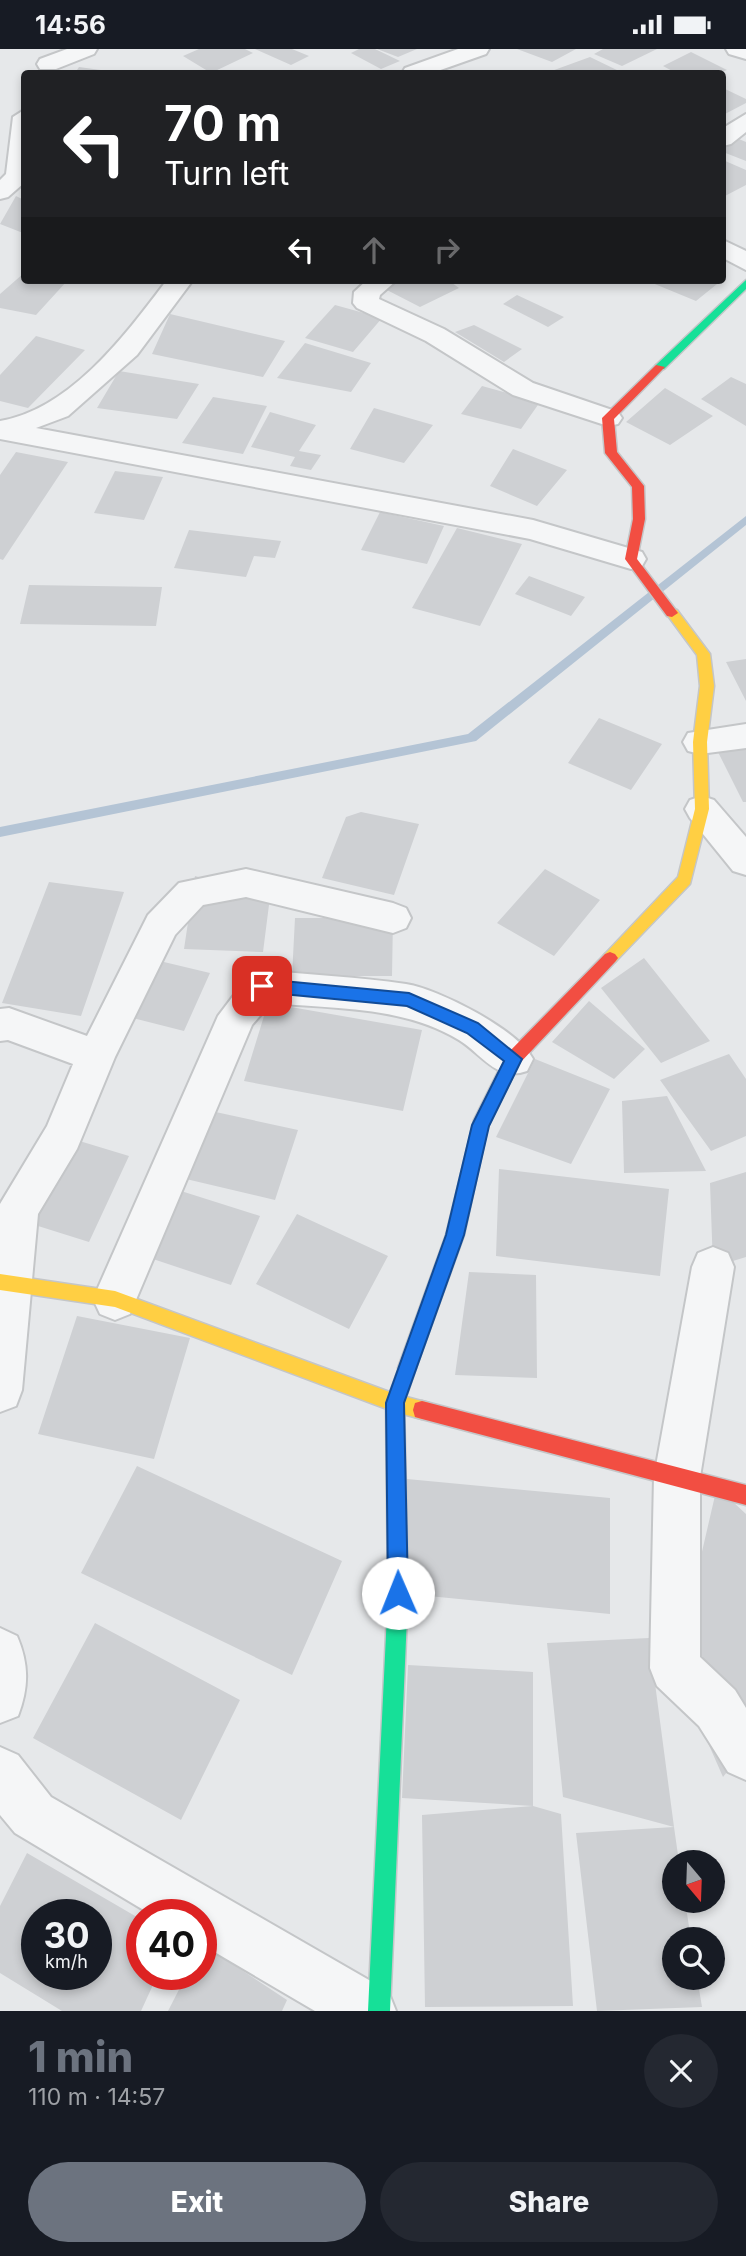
<!DOCTYPE html>
<meta charset="utf-8">
<style>
:root{--surface:#171b24;--page:#242831;--text:#f1f3f6;--muted:#9ea1a6;--accent:#6c737f}
body{margin:0;font-family:Inter,sans-serif;background:var(--page);color:var(--text);height:100vh;display:flex;flex-direction:column;font-size:26px;white-space:nowrap}
*{box-sizing:border-box;margin:0}
p{font-size:23px;color:var(--muted)}
.icon{flex:none;width:38px;height:38px;fill:none;stroke:currentColor;stroke-width:2;stroke-linecap:round;stroke-linejoin:round}
.map{position:relative;height:1962px;overflow:hidden}
.details{display:flex;flex-direction:column;background:var(--surface);flex:1}
.details>*{flex:none}
.guide{position:absolute;left:21px;top:21px;width:705px;height:214px;border-radius:7px;box-shadow:0 4px 10px #0003;background:#202124;color:#fff;overflow:hidden}
.needle{width:46px;rotate:161deg}
.fabs{position:absolute;left:662px;top:1801px;display:grid;gap:14px}
.fabs a{display:grid;place-items:center;width:63px;height:63px;border-radius:50%;background:var(--surface);box-shadow:0 4px 10px #0003;font-size:35px}
.speed{position:absolute;left:21px;top:1850px;display:flex;gap:14px;font-size:35px;font-weight:700;text-align:center}
.speed>*{display:grid;place-content:center;width:91px;height:91px;border-radius:50%;background:var(--surface);box-shadow:0 4px 10px #0003;line-height:1}
.speed small{font-size:18px;font-weight:400}
.speed .limit{border:10px solid #d22;background:#fff;color:#111}
.pin{position:absolute;display:grid;place-items:center;width:60px;height:60px;color:#fff;margin:-30px;border-radius:14px;box-shadow:0 4px 10px #0006}
.me{position:absolute;width:77px;margin:-38px;rotate:359deg;stroke-linejoin:round;filter:drop-shadow(0 0 5px #0008)}
.turn{display:flex;align-items:center;gap:24px;height:147px;padding:0 28px;font-size:32px}
.turn .icon{width:91px;height:91px;stroke-width:2.5}
.turn b{display:block;font-size:49px;line-height:60px}
.lanes{display:flex;align-items:center;height:66px;padding:0 28px;background:#0003;justify-content:center;gap:35px;direction:ltr}
.lanes .off{opacity:.35}
.round{display:grid;place-items:center;flex:none;width:74px;height:74px;border-radius:37px;background:var(--page)}
.summary{display:flex;align-items:center;justify-content:space-between;height:119px;padding:0 28px}
h1{font-size:42px;font-weight:800;line-height:52px;color:var(--accent)}
.cta{display:flex;gap:14px;margin-top:auto;padding:14px 28px}
.cta a{flex:1;height:80px;border-radius:42px;background:var(--accent);color:#fff;font-size:28px;font-weight:800;line-height:80px;text-align:center}
.cta a+a{background:var(--page);color:var(--text)}
.status{display:flex;justify-content:space-between;align-items:center;height:49px;padding:0 35px;background:var(--surface);direction:ltr}
.status svg{height:19px;fill:currentColor}
.map>svg:first-child{display:block}
.lines{fill:none;stroke-linecap:round;stroke-linejoin:round}
.stream{fill:#b4c4d5;fill-rule:evenodd}
.building{fill:#ced0d3;fill-rule:evenodd}
.street-casing{stroke:#c4c6c8;stroke-width:4}
.fast-casing{stroke:#c4c6c8;stroke-width:3}
.slow-casing{stroke:#c4c6c8;stroke-width:3}
.jam-casing{stroke:#c4c6c8;stroke-width:3}
.street{fill:#f5f6f7;fill-rule:evenodd}
.fast{fill:#16e098;fill-rule:evenodd}
.slow{fill:#ffcf43;fill-rule:evenodd}
.jam{fill:#f24e42;fill-rule:evenodd}
.route{fill:#1a73e8;stroke:#114b97;stroke-width:2}
</style>
<div class="status"><b>14:56</b><svg viewBox="0 0 49 12"><path d="M0 12V9h3v3zM5 12V6h3v6zM10 12V3h3v9zM15 12V0h3v12zM26 1h20v11H26zM47 4h2v5h-2z"/></svg></div>
<div class="map">
<svg width="746" height="1962" viewBox="0 0 746 1962">
<rect width="100%" height="100%" fill="#e6e8ea"/>
<g class="lines">
<path class="stream" d="M746,467v9l-270,216 -476,96v-10l468,-93z"/>
</g>
<path class="building" d="M199,0h46l8,4 -42,20 -28,-17z
M255,0h37l17,7 -18,9z
M359,0h16l25,12 -19,8 -30,-16z
M377,0h40l-19,8z
M517,0h59l-24,13z
M603,0h54l-35,17 -28,-12z
M691,3l36,18 -7,3h-44l-13,-7z
M590,8l31,15 -75,1z
M79,18l36,5v1h-40z
M723,39l23,11v4l-23,12z
M734,88l12,5v19l-23,-9v-7z
M723,111l23,10v15l-23,12z
M16,147l8,4 -1,33 -23,-9z
M24,224v7l43,1 -31,34 -36,-7v-14z
M401,231h47l11,8 -39,19 -35,-18z
M645,231h77l-26,21z
M517,246l47,22 -16,10 -45,-23z
M335,256l47,13 -29,34 -48,-14z
M170,265l115,27 -22,36 -111,-23z
M474,276l48,24 -18,13 -49,-30z
M36,287l49,14 -57,58 -28,-7v-26z
M305,294l66,20 -20,29 -74,-14z
M119,322l80,13 -22,35 -80,-11z
M731,328l15,7v42l-45,-27z
M482,337l58,16 -19,27 -60,-15z
M665,339l48,28 -43,29 -44,-23z
M213,348l54,9 -24,48 -61,-11z
M374,359l59,17 -29,38 -54,-14z
M270,363l46,13 -17,26 22,4 -10,15 -21,-4 5,-9 -44,-10z
M513,400l54,21 -30,36 -47,-20z
M16,403l52,10 -65,98 -3,-1v-84z
M115,422l48,6 -19,43 -50,-7z
M380,463l64,14 -17,38 -66,-14z
M457,479l65,16 -42,82 -68,-18z
M189,481l92,11 -6,17 -21,-2 -8,21 -72,-9z
M529,527l56,21 -14,19 -56,-22z
M29,536l133,2 -6,39 -136,-2z
M746,610v42l-20,-39z
M599,669l63,26 -31,46 -63,-27z
M746,698v55h-3l-25,-50z
M361,763l58,12 -25,71 -72,-17 24,-61z
M545,820l55,31 -46,56 -57,-33z
M195,827l75,21 -7,55 -79,-3z
M49,833l75,10 -43,124 -79,-13z
M295,869h98l-1,58h-100z
M143,908l67,16 -26,58 -67,-17z
M644,909l66,83 -49,22 -60,-75z
M589,952l56,48 -31,30 -62,-37z
M268,954l154,27 -19,81 -159,-30z
M729,1005l17,25v57l-35,15 -51,-71z
M535,1010l75,30 -39,75 -75,-27z
M667,1047l39,75 -82,2 -2,-72z
M211,1062l87,19 -23,70 -89,-21z
M63,1087l66,20 -40,86 -70,-22z
M499,1120l170,20 -9,87 -164,-20z
M746,1123v85l-33,10 -3,-84z
M181,1142l79,25 -29,69 -81,-27z
M297,1165l91,42 -39,73 -93,-45z
M469,1223l67,3 1,103 -82,-3z
M77,1267l113,22 -36,121 -116,-25z
M137,1417l205,95 -50,114 -211,-102z
M407,1430l203,19v116l-212,-21z
M717,1438l29,27v234l-23,29 -48,-109z
M95,1574l145,77 -59,120 -148,-82z
M649,1589l25,189 -111,-30 -16,-154z
M408,1616l125,7v134l28,8 12,192 -148,1 -3,-192 111,-9 -131,-8z
M674,1778l5,35h-5v39h11l6,38h-17v38h23l5,30 -105,4 -21,-178z
M27,1804l115,67v54h16l-17,37h-79l-62,-38v-67zM37,1866h59v59h-59z
M202,1895l85,56 -5,11h-114l19,-37h14z"/>
<g class="lines">
<defs>
<path id="street" d="M67,0h30l-3,5 -38,15h-16l-3,-5 3,-5z
M458,0h31l-3,5 -54,19h-30l3,-5z
M726,0h20v10l-17,-5z
M24,61v73l-16,14 -8,2v-19l6,-6 7,-57z
M746,65v18l-15,12 -8,2v-18z
M723,191l23,11v19l-23,-12z
M167,231h26l-56,75 -69,61 -32,12 497,92 109,32 4,7 -4,7 -11,3 -101,-30 -530,-100v-18c71,-12 126,-87 167,-141z
M367,231h30l-17,15 -1,4 65,30 89,54 85,29 4,6 -4,6 -10,2 -95,-31 -87,-54 -69,-33 -4,-5 1,-11z
M746,675v24l-46,6 -12,-3 -5,-9 5,-9z
M702,747l12,4 32,37v38l-13,-4 -43,-53 -5,-9 5,-9z
M246,820l147,34 13,5 5,10 -5,10 -13,5 -147,-36 -43,8 -28,30 -60,122 -38,92 -39,65 -16,176 -6,16 -16,6v-208l47,-78 26,-62 -65,-24 -8,1v-32l9,-1 78,28 61,-121 31,-32z
M262,921c48,5 97,7 144,14 33,5 112,46 127,75l-6,12c-31,11 -45,-17 -68,-31 -56,-34 -125,-31 -188,-37l-19,22 -122,289 -15,6 -15,-6 -7,-15 125,-283 31,-41z
M713,1198l15,6 6,14 -34,210v180l35,33 11,18v72l-18,-8 -29,-46 -42,-40 -7,-18 4,-191 38,-210 6,-14z
M0,1579l17,8c12,28 12,51 1,80l-18,7z
M0,1698l18,8 33,42 337,194 8,20h-81l-114,-67v-29h-49l-137,-82 -15,-18z"/>
<path id="fast" d="M746,231v9l-82,80h-8v-4z
M407,1310l6,3 3,6 -12,35 4,190 -18,418h-22l20,-418 -2,-190 15,-41z"/>
<path id="slow" d="M672,560l5,1 33,44 4,32 -7,56 2,67 -19,75 -75,78h-10l-3,-4 3,-4 73,-77 17,-68 -2,-67 7,-56 -3,-31 -31,-42z
M0,1225l115,17 280,103 34,9 2,7 -2,7 -7,2 -27,-7 -280,-105 -115,-17z"/>
<path id="jam" d="M656,316l9,2 -51,52 3,33 27,34 1,33 -8,40 41,54 -6,4 -5,-1 -42,-57 8,-40 -1,-32 -27,-34 -3,-35z
M610,903l5,2 3,4 -3,4 -96,102 -31,62 -24,109 -48,133 -3,6 -6,3 -6,-3 -3,-6 48,-133 28,-115 33,-66 98,-100z
M422,1352l324,84v20l-324,-86 -7,-2 -2,-7 2,-7z"/>
</defs>
<use href="#street" class="street-casing"/>
<use href="#fast" class="fast-casing"/>
<use href="#slow" class="slow-casing"/>
<use href="#jam" class="jam-casing"/>
<use href="#street" class="street"/>
<use href="#fast" class="fast"/>
<use href="#slow" class="slow"/>
<use href="#jam" class="jam"/>
</g>
<path class="route" d="M262,930l147,14 69,30 44,36 -33,67 -25,109 -60,168 4,190 -3,7 -7,3 -7,-3 -3,-7 -2,-190 60,-168 26,-110 32,-64 -37,-28 -60,-27 -145,-14 -8,-6z"/>
</svg>
<div class="fabs">
<a><svg class="needle" viewBox="-14 -14 28 28"><path d="M0-13l5 13h-10z" fill="#e53935"/><path d="M0 13l5-13h-10z" fill="#9ea1a6"/></svg></a>
<a><svg class="icon" aria-label="search" viewBox="0 0 24 24"><circle cx="10" cy="10" r="6"/><path d="M15 15l6 6"/></svg></a>
</div>
<div class="speed"><div>30<small>km/h</small></div><div class="limit">40</div></div>
<div class="pin" style="left:262px;top:937px;background:#d93025"><svg class="icon" aria-label="arrive" viewBox="0 0 24 24"><path d="M6 21V4h12l-3 4 3 4H6"/></svg></div>
<svg class="me" style="left:398px;top:1544px" viewBox="-20 -20 40 40"><circle r="19" fill="#fff"/><path d="M0-13L10 11 0 6-10 11z" fill="#1a73e8"/></svg>
<div class="guide">
<div class="turn"><svg class="icon" aria-label="left" viewBox="0 0 24 24"><path d="M17 20v-9H6M10 6l-5 5 5 5"/></svg><div><b>70 m</b>Turn left</div></div>
<div class="lanes"><svg class="icon" aria-label="left" viewBox="0 0 24 24"><path d="M17 20v-9H6M10 6l-5 5 5 5"/></svg><svg class="icon off" aria-label="ahead" viewBox="0 0 24 24"><path d="M12 20V5M6 11l6-6 6 6"/></svg><svg class="icon off" aria-label="right" viewBox="0 0 24 24"><path d="M7 20v-9h11M14 6l5 5-5 5"/></svg></div>
</div>
</div>
<section class="details">
<div class="summary"><div><h1>1 min</h1><p>110 m · 14:57</p></div><a class="round"><svg class="icon" aria-label="close" viewBox="0 0 24 24"><path d="M6 6l12 12M18 6L6 18"/></svg></a></div>
<div class="cta"><a>Exit</a><a>Share</a></div>
</section>
